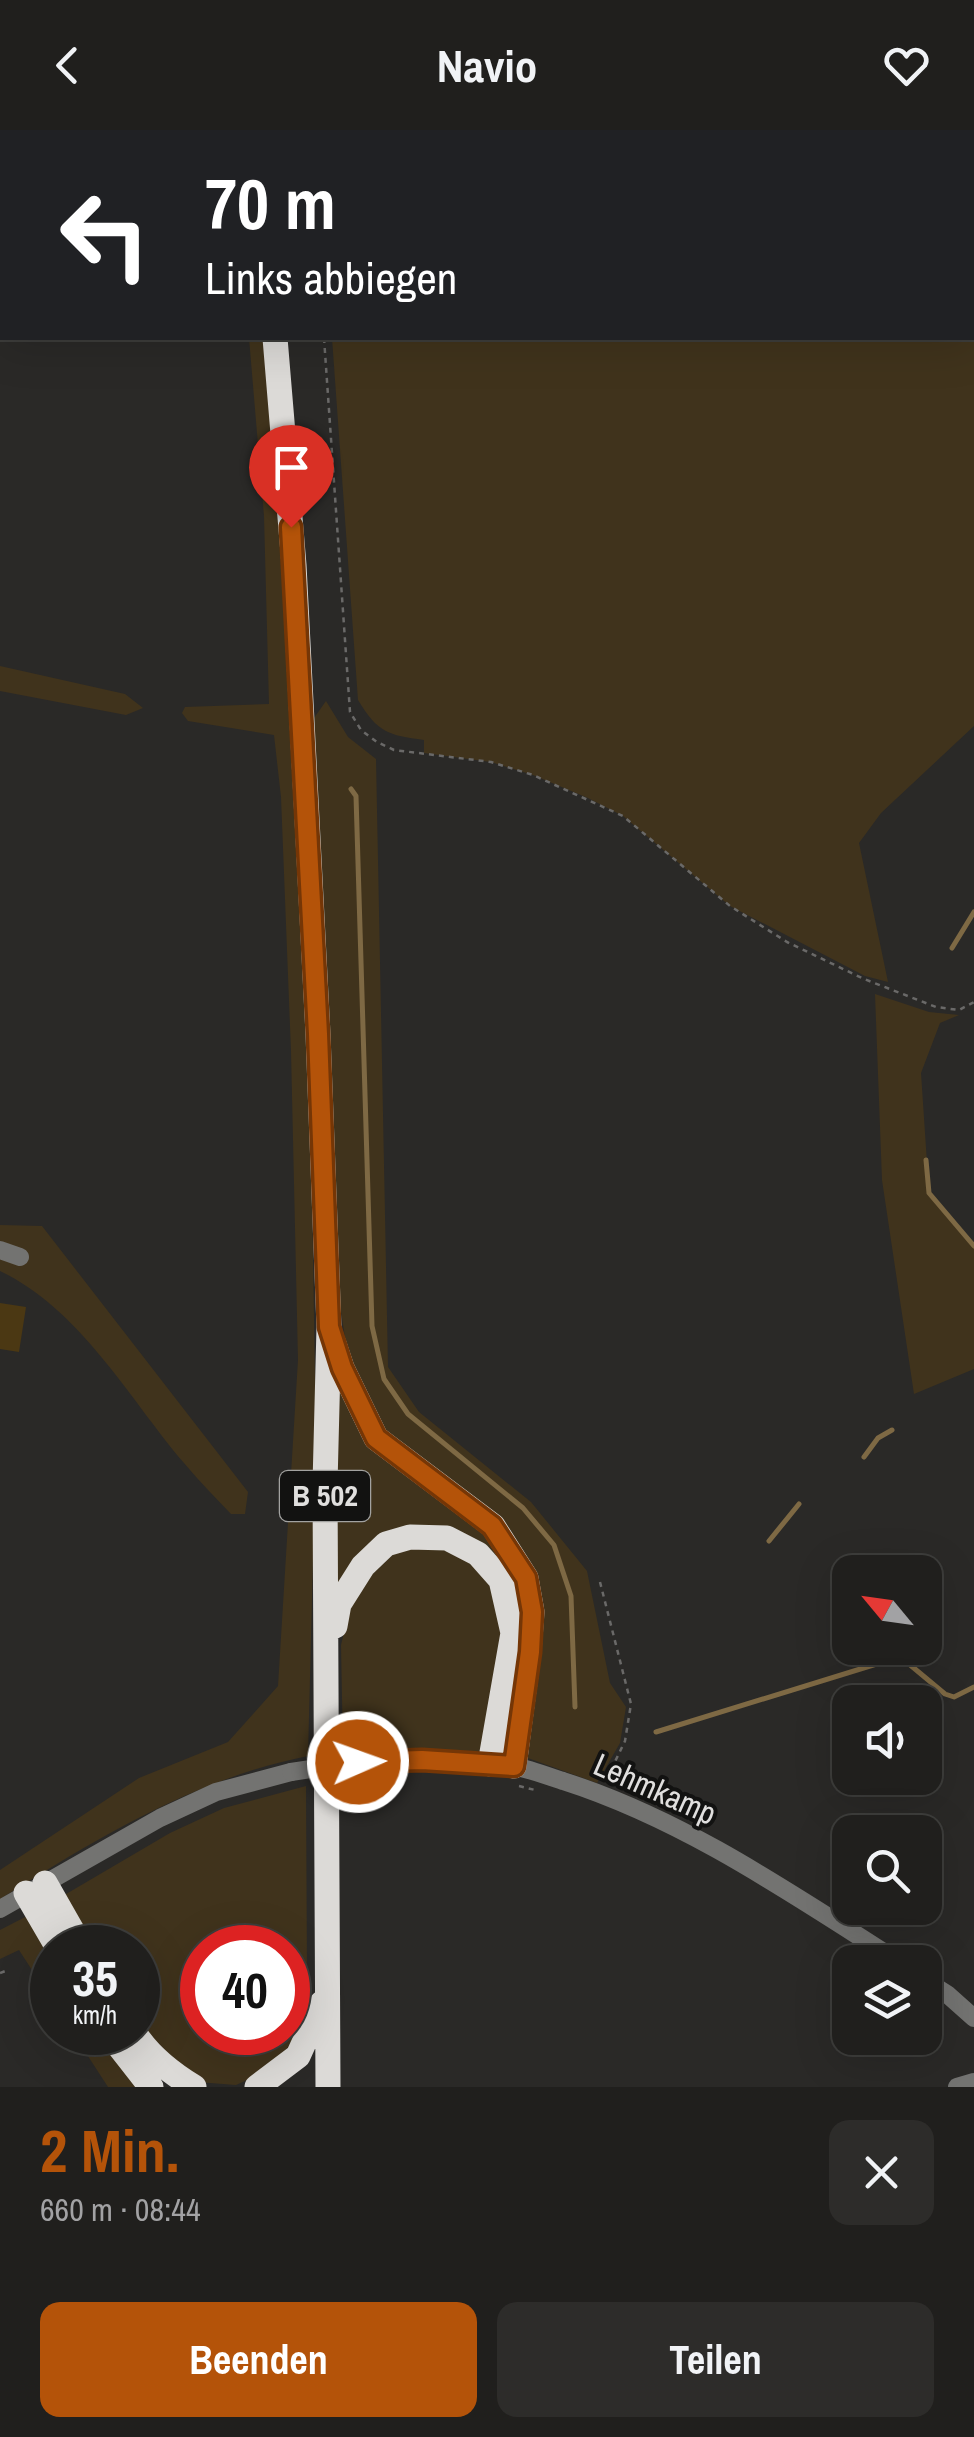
<!DOCTYPE html>
<html lang="de">
<meta charset="utf-8">
<style>
:root{--surface:#201f1d;--page:#2d2c2a;--text:#f1f3f6;--muted:#a2a2a4;--line:#3d3d3b;--accent:#b45309}
body{margin:0;font-family:"Archivo Narrow",sans-serif;background:var(--page);color:var(--text);height:100vh;display:flex;flex-direction:column;font-size:38px;white-space:nowrap}
*{box-sizing:border-box;margin:0}
p{font-size:32px;color:var(--muted)}
.icon{flex:none;width:55px;height:55px;fill:none;stroke:currentColor;stroke-width:2;stroke-linecap:round;stroke-linejoin:round}
.map{position:relative;height:1957px;overflow:hidden}
.panel{display:flex;flex-direction:column;background:var(--surface);flex:1}
.panel>*{flex:none}
.hud{position:absolute;left:0px;top:0px;width:975px;height:210px;box-shadow:0 10px 40px #0002,0 0 0 2px var(--line);background:#202124;color:#fff;overflow:hidden}
.needle{width:65px;rotate:299deg}
.controls{position:absolute;left:832px;top:1425px;display:grid;gap:20px}
.controls a{display:grid;place-items:center;width:110px;height:110px;border-radius:20px;background:var(--surface);box-shadow:0 10px 40px #0002,0 0 0 2px var(--line);font-size:50px}
.speed{position:absolute;left:30px;top:1795px;display:flex;gap:20px;font-size:50px;font-weight:700;text-align:center}
.speed>*{display:grid;place-content:center;width:130px;height:130px;border-radius:50%;background:var(--surface);box-shadow:0 10px 40px #0002,0 0 0 2px var(--line);line-height:1}
.speed small{font-size:25px;font-weight:400}
.speed .limit{border:15px solid #d22;background:#fff;color:#111}
.pin{position:absolute;display:grid;place-items:center;width:85px;height:85px;color:#fff;margin:-102px -42px;border-radius:50% 50% 50% 0;rotate:-45deg;box-shadow:0 0 10px #0007}
.pin .icon{rotate:45deg}
.me{position:absolute;width:110px;margin:-55px;rotate:88deg;stroke-linejoin:round;filter:drop-shadow(0 0 8px #0008)}
.turn{display:flex;align-items:center;gap:35px;height:210px;padding:0 40px;font-size:45px}
.turn .icon{width:130px;height:130px;stroke-width:2.5}
.turn b{display:block;font-size:70px;line-height:85px}
.round{display:grid;place-items:center;flex:none;width:105px;height:105px;border-radius:20px;background:var(--page)}
.overview{display:flex;align-items:center;justify-content:space-between;height:170px;padding:0 40px}
h1{font-size:60px;font-weight:800;line-height:75px;color:var(--accent)}
.primary-button{display:flex;gap:20px;margin-top:auto;padding:20px 40px}
.primary-button a{flex:1;height:115px;border-radius:20px;background:var(--accent);color:#fff;font-size:40px;font-weight:800;line-height:115px;text-align:center}
.primary-button a+a{background:var(--page);color:var(--text)}
header{display:flex;justify-content:space-between;align-items:center;height:130px;padding:0 40px;background:var(--surface);font-size:45px;font-weight:800}
.map>svg:first-child{display:block}
.green{fill:#40331c;fill-rule:evenodd}
.lines{fill:none;stroke-linecap:round;stroke-linejoin:round}
.stream{stroke:#7e6944;stroke-width:5}
.building{fill:#4b3813}
.path{stroke:#6a6968;stroke-width:2.5;stroke-dasharray:5 5;stroke-linecap:butt}
.minor{stroke:#737371;stroke-width:18}
.highway{stroke:#dcdad7;stroke-width:25}
.minor-bridge{stroke:#737371;stroke-width:18}
.route-casing{stroke:#753606;stroke-width:25}
.route{stroke:#b45309;stroke-width:18}
.labels{text-anchor:middle;stroke-width:8;stroke-linejoin:round;paint-order:stroke}
.shield{fill:#121211;stroke:#a2a2a0;stroke-width:2.5}
.shield-label{font-size:30px;font-weight:bold;fill:#e0dfde}
.street-label{font-size:32px;fill:#e0dfde;stroke:#121211}
</style>
<header><svg class="icon" aria-label="back" viewBox="0 0 24 24"><path d="M15 5l-7 7 7 7"/></svg>Navio<svg class="icon" aria-label="heart" viewBox="0 0 24 24"><path d="M12 20l-8-8c-3-5 5-10 8-4 3-6 11-1 8 4z"/></svg></header>
<div class="map">
<svg width="974" height="1957" viewBox="0 0 974 1957">
<rect width="100%" height="100%" fill="#2a2927"/>
<path class="green" d="M329,0h645v596l-93,87 -22,30 29,139 -23,-6 -135,-70 -107,-90 -35,-18 -55,-23 -42,-13 -67,-9v-13c-36,-5 -46,-7 -66,-40l-26,-362h640v-206h-644z
M249,208h18l29,390 14,347 6,365 -8,316c-112,22 -212,83 -308,143v-29l139,-92 89,-36 50,-56 20,-326 -7,-309 -10,-254 -7,-62 -86,-14 -6,-8 3,-6 84,-3 -5,-188z
M0,536l125,28 18,14 -17,7 -126,-24z
M326,571l22,36 28,22 12,608 31,45 112,90 56,69 23,112 16,24 -6,36 -23,40 -72,-26 -28,-237 -113,-89 -34,-62 -10,-64 -26,-587z
M875,864l54,18 30,3 -19,8 -19,50 8,120 45,51v125l-60,25 -32,-214z
M0,1095l42,1 206,266 -3,22h-14c-16,-17 -32,-33 -47,-51 -56,-66 -103,-153 -184,-192z
M333,1235l13,34 147,139 28,84 -37,-72 -85,-19 -66,66z
M401,1417h52l45,42 9,39 -20,123h-144l-2,-106 13,-54z
M306,1656l1,188 -10,61 -25,34 -36,16 -39,-3 -59,-59v-75l-46,-1 -31,-50 109,-64 54,-25zM202,1818h86v84h-86z
M29,1785l23,36v50l-33,-51 -19,9v-29z
M73,1903h30l42,54h-37z"/>
<g class="lines">
<path class="stream" d="M351,659l5,7 16,530 12,53 24,35 115,94 31,37 17,51 4,111
M952,818l22,-36
M926,1030l3,33 45,53
M864,1327l14,-19 14,-8
M769,1411l30,-37
M656,1602l240,-74 7,1 42,35 9,3 20,-10"/>
</g>
<path class="building" d="M0,1173l26,4 -7,45 -19,-3z"/>
<g class="lines">
<path class="path" d="M320,2l1,-2
M324,208l26,374 11,18 16,12 17,8 97,12 42,13 90,41 107,90 57,36 77,37 72,28 23,3 15,-8
M600,1452l31,122 -6,37 -18,37
M519,1656l16,4
M0,1843l8,-3"/>
<path class="minor" d="M0,1120l20,7
M358,1632c51,-2 103,-4 153,4 17,2 35,10 52,15 122,39 229,113 336,181
M0,1779l160,-91 56,-26 75,-20
M925,1850l22,14 27,24
M957,1957l17,-5"/>
<path class="highway" d="M257,0v2
M275,208l19,227 24,469 11,293 -4,157 3,603
M334,1214l8,24 34,70 117,88 33,52 6,34 -3,40 -15,114
M335,1496l4,-22 24,-38 23,-22 24,-7 37,1 31,16 23,26 12,53 -23,131
M45,1753l37,65
M26,1763l32,55
M108,1902l43,55
M134,1902c15,24 37,41 60,55
M257,1957l41,-31 24,-53"/>
<path class="minor-bridge" d="M291,1642l67,-10"/>
</g>
<g class="lines">
<defs>
<path id="route" d="M291,397l27,507 11,293 13,41 34,70 116,88 34,52 6,34 -2,40 -16,114 -92,-6 -64,2"/>
</defs>
<use href="#route" class="route-casing"/>
<use href="#route" class="route"/>
</g>
<g class="labels">
<rect class="shield" x="280" y="1341" width="90" height="50" rx="8"/>
<g class="shield-label">
<text x="325" y="1376">B 502</text>
</g>
<g class="street-label">
<text transform="translate(655 1659) rotate(24)" y="11">Lehmkamp</text>
</g>
</g>
</svg>
<div class="controls">
<a><svg class="needle" viewBox="-14 -14 28 28"><path d="M0-13l5 13h-10z" fill="#e53935"/><path d="M0 13l5-13h-10z" fill="#a2a2a4"/></svg></a>
<a><svg class="icon" aria-label="sound" viewBox="0 0 24 24"><path d="M4 9h4l5-4v14l-5-4H4zM17 9q2 3 0 6"/></svg></a>
<a><svg class="icon" aria-label="search" viewBox="0 0 24 24"><circle cx="10" cy="10" r="6"/><path d="M15 15l6 6"/></svg></a>
<a><svg class="icon" aria-label="layers" viewBox="0 0 24 24"><path d="M12 4l9 5-9 5-9-5zM3 14l9 5 9-5"/></svg></a>
</div>
<div class="speed"><div>35<small>km/h</small></div><div class="limit">40</div></div>
<div class="pin" style="left:291px;top:397px;background:#d93025"><svg class="icon" aria-label="arrive" viewBox="0 0 24 24"><path d="M6 21V4h12l-3 4 3 4H6"/></svg></div>
<svg class="me" style="left:358px;top:1632px" viewBox="-20 -20 40 40"><circle r="17" fill="#b45309" stroke="#fff" stroke-width="3"/><path d="M0-11L8 9 0 5-8 9z" fill="#fff"/></svg>
<div class="hud">
<div class="turn"><svg class="icon" aria-label="left" viewBox="0 0 24 24"><path d="M17 20v-9H6M10 6l-5 5 5 5"/></svg><div><b>70 m</b>Links abbiegen</div></div>
</div>
</div>
<section class="panel">
<div class="overview"><div><h1>2 Min.</h1><p>660 m · 08:44</p></div><a class="round"><svg class="icon" aria-label="close" viewBox="0 0 24 24"><path d="M6 6l12 12M18 6L6 18"/></svg></a></div>
<div class="primary-button"><a>Beenden</a><a>Teilen</a></div>
</section>
